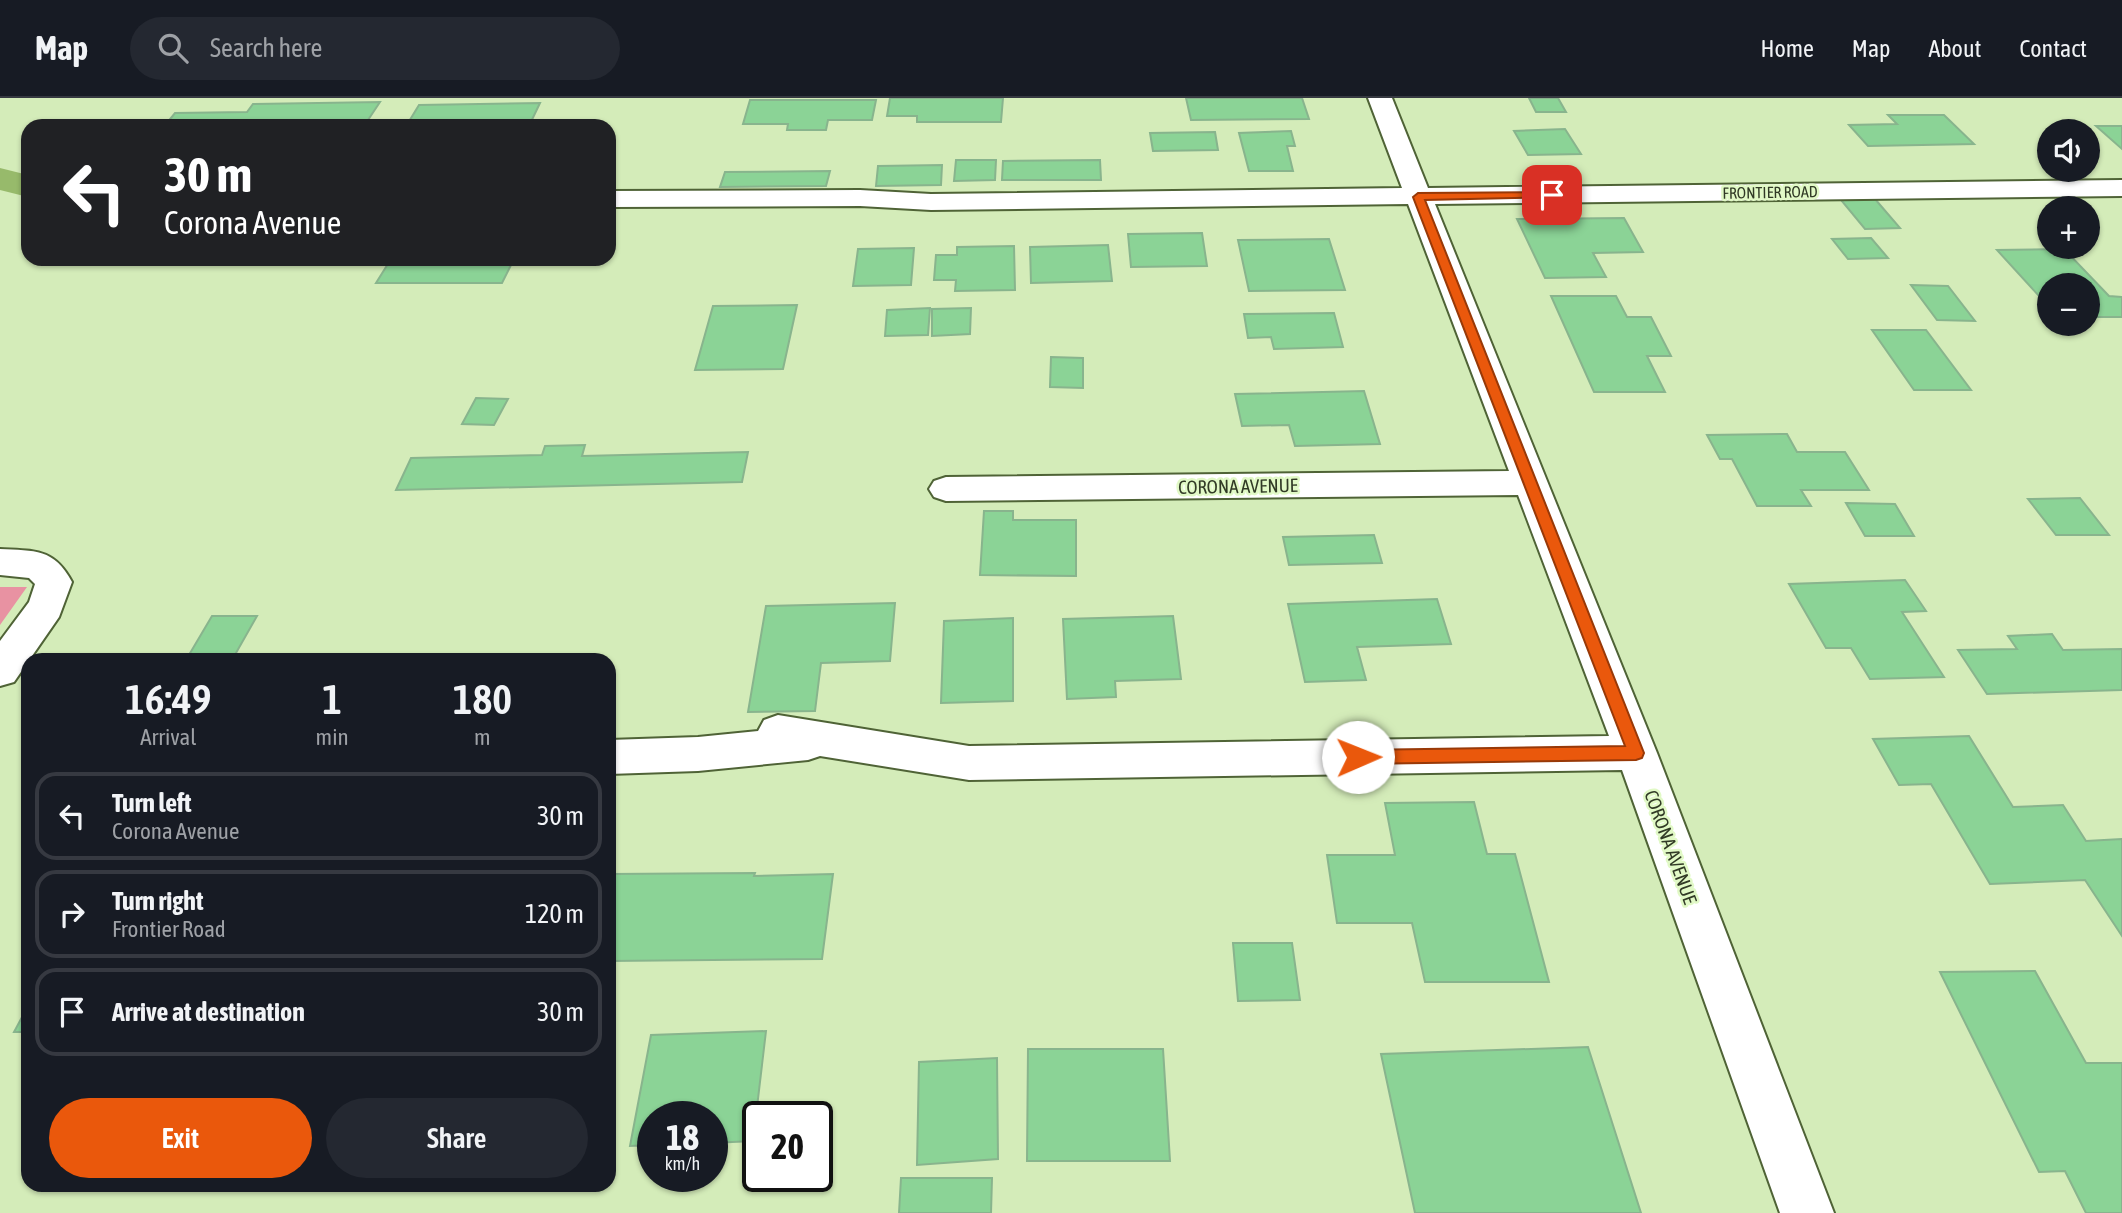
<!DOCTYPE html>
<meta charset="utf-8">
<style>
:root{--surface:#171b24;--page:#242831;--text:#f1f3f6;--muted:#9ea1a6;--line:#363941;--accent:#ea580c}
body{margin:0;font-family:"Asap Condensed",sans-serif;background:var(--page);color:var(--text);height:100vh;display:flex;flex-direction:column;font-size:26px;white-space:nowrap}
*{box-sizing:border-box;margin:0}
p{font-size:23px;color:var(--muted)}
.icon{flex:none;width:38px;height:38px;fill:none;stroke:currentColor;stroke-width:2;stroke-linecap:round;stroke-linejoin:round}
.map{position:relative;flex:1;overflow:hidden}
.details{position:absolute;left:21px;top:555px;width:595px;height:539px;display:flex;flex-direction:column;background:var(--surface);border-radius:21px;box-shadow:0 2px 5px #0004}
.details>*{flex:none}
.top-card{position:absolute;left:21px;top:21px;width:595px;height:147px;border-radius:21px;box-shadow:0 2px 5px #0004;background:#202124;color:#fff;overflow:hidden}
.tools{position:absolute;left:2037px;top:21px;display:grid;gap:14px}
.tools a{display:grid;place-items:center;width:63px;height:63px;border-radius:50%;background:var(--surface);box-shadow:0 2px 5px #0004;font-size:35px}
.speed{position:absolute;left:637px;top:1003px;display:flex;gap:14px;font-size:35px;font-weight:700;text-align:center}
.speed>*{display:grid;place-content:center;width:91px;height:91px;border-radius:50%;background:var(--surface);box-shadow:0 2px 5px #0004;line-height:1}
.speed small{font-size:18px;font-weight:400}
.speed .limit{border:4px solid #111;border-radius:10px;background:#fff;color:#111}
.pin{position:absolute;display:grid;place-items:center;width:60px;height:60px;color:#fff;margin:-30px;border-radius:14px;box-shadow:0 4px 10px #0006}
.me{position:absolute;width:77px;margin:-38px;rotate:89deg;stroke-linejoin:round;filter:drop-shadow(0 0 5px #0008)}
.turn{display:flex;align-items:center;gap:24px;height:147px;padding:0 28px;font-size:32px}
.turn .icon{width:91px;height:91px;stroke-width:2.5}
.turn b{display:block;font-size:49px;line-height:60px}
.eta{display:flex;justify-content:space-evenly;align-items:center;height:119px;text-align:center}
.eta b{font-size:42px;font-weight:600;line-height:49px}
.primary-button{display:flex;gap:14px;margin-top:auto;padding:14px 28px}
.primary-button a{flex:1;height:80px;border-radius:42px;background:var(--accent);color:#fff;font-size:28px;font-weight:600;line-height:80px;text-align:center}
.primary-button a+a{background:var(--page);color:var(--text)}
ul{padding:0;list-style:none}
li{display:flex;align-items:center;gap:21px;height:88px;margin:0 14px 10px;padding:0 14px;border:4px solid var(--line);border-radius:21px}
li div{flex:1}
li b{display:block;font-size:26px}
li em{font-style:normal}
header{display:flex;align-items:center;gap:42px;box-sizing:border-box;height:98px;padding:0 35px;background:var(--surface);border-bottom:2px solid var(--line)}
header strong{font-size:33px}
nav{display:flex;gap:38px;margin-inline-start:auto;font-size:24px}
.search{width:490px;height:63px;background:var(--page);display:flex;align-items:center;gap:18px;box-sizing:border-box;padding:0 24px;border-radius:38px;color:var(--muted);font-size:26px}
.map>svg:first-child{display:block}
.green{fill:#e892a2}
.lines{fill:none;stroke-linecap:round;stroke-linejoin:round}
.canal{fill:#97ba6b;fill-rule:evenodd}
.building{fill:#8bd396;stroke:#88b48d;stroke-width:2}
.minor-casing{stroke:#4f6336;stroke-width:4}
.minor{fill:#fff;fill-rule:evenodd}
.route{fill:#ea580c;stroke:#983908;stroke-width:2}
.labels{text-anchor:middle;stroke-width:5;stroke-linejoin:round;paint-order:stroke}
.far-street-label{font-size:16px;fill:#313a26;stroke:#e1f9c6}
.street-label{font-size:19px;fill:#313a26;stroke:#e1f9c6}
</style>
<header>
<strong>Map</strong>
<div class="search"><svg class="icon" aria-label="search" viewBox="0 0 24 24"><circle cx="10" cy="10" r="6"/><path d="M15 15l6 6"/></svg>Search here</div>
<nav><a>Home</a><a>Map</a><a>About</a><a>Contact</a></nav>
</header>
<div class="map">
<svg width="2122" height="1115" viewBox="0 0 2122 1115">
<rect width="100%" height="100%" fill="#d4ecb9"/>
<path class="green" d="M0,489h27l-27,38z"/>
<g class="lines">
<path class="canal" d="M0,70l28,7v22l-28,-7z"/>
</g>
<path class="building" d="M890,0h113l-2,24h-84v-6h-30z
M1186,0h116l7,21 -118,1z
M1529,0h29l8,14h-30z
M750,2h126l-4,20h-44l-2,10h-39l1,-6h-45z
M380,4l-16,24 -198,-2 9,-11 72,-1 6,-8z
M540,5l-11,23h-95l2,-3h-28l11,-18z
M1888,17h56l30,29 -106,2 -19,-21 48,-1z
M2096,28h26v23z
M1565,31l16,25 -53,1 -14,-24z
M1291,33l4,15h-8l6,25h-44l-10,-38z
M1215,34l3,18 -65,1 -3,-18z
M956,62h40l-1,20 -41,1z
M1100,62l1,20h-99l1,-19z
M942,67l-1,20 -65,1 2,-20z
M830,73l-4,15 -106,1 5,-15z
M1875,101l25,29 -35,1 -24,-29z
M1624,120l19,34 -50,1 13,24 -61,1 -28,-59z
M1202,135l5,33 -76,1 -3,-33z
M1871,140l17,20 -40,1 -16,-20z
M1329,141l16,51 -96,1 -11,-51z
M1108,147l4,36 -81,2 -1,-36z
M1014,148l1,44 -60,1 1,-11h-22l2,-25h21v-8z
M914,150l-3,37 -58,1 5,-37z
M2064,151l45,47 13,1v20h-34v-32h-39v22l-52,-57z
M391,161h123l-12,24h-126z
M1911,187l37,1 27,35 -38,-1z
M1551,198h65l11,21h24l20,39h-24l18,36h-71z
M797,207l-14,64 -88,1 18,-64z
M930,210l-2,27 -43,1 2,-26z
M971,210l-1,26 -38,2v-27z
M1334,215l9,34 -69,2 -3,-12 -23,1 -4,-24z
M1872,232h54l45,60h-57z
M1051,259l32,1v30l-33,-1z
M1364,293l16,53 -85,2 -6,-21 -47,1 -7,-32z
M476,300l32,1 -14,26 -32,-1z
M1787,336l10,18h48l24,38h-68l10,16h-54l-25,-47h-12l-13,-24z
M585,347l-3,11 166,-4 -6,30 -346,8 15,-32 131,-3 3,-9z
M2080,400l29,37h-53l-28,-36z
M1846,405l49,1 19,32h-49z
M984,413h29v9h63v56l-96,-1z
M1374,437l8,28 -93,2 -6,-28z
M1905,482l21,31 -24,1 42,65 -74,2 -19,-31h-25l-37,-64z
M1437,501l14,45 -94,3 9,33 -61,2 -17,-78z
M895,505l-5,58 -69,2 -6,48 -67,1 18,-106z
M212,518h45l-25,44h-46z
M1173,518l8,63 -66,2 1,16 -49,2 -4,-80z
M1013,520v83l-72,2 3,-82z
M2052,536l11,16 59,-1v41l-135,4 -29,-44 59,-1 -9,-13z
M1969,638l44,71 50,-2 23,36 36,-2v97l-37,-56 -95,4 -59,-100 -32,1 -26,-46z
M1474,704l13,52h28l34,128h-124l-13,-59h-75l-10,-68h68l-10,-52z
M755,775l-1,3 79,-2 -11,85 -213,2v-87z
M1233,845h59l8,57 -62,1z
M2035,873l51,92h36v150h-36l-21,-42 -26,1 -99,-200z
M28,908v26h-14z
M766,933l-13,110 -41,2v-27h-59v29l-23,1 21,-111z
M1588,949l53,166h-226l-34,-159z
M1028,951h135l7,112h-143z
M997,960l1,101 -81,6 2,-103z
M901,1080h91l-1,35h-92z"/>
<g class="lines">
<defs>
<path id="minor" d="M1368,0h24l36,90 694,-8v16l-687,8 222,549 177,460h-54l-158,-443 -653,10 -149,-24 -12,4 -110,11 -89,3v-34l89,-3 60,-6 6,-11 14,-5 191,31 640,-10 -91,-241 -572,6 -12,-4 -5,-8 5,-8 12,-4 563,-6 -101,-267 -477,6 -71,-4 -251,1v-16l251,-1 71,4 471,-6z
M0,451c35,2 54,-1 72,33l-13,35 -45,65 -14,4v-45l29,-39 6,-18 -6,-6 -29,-3z"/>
</defs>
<use href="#minor" class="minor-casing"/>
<use href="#minor" class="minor"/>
</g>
<path class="route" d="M1552,94l5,3 -1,2 -131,3 219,553 -2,5 -6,2 -278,4 -6,-2 -3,-5 3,-5 6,-2 267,-4 -212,-549 5,-4z"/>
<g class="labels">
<g class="far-street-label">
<text transform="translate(1770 94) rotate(-1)" y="6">FRONTIER ROAD</text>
</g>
<g class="street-label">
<text transform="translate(1238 388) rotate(-1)" y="7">CORONA AVENUE</text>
<text transform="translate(1671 749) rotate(70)" y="7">CORONA AVENUE</text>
</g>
</g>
</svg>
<div class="tools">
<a><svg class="icon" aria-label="sound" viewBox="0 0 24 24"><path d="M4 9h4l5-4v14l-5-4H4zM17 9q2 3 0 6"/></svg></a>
<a>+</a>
<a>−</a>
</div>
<div class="speed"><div>18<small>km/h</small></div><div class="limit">20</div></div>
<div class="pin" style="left:1552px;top:97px;background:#d93025"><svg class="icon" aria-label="arrive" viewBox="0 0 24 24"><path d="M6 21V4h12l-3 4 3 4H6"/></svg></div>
<svg class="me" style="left:1358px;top:659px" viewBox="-20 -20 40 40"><circle r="19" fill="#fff"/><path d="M0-13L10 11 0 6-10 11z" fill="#ea580c"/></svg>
<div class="top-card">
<div class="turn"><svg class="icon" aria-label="left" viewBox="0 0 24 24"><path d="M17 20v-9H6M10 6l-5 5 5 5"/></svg><div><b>30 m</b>Corona Avenue</div></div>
</div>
<section class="details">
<div class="eta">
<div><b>16:49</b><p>Arrival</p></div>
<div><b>1</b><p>min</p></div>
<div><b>180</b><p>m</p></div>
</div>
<ul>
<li><svg class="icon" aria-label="left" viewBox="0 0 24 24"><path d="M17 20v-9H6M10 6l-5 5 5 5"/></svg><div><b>Turn left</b><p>Corona Avenue</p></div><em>30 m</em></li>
<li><svg class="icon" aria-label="right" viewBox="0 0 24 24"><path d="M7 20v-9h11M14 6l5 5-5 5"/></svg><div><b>Turn right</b><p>Frontier Road</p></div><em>120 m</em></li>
<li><svg class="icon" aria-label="arrive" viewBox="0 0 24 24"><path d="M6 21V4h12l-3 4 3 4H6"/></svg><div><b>Arrive at destination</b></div><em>30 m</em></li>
</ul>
<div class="primary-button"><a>Exit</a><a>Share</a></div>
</section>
</div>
